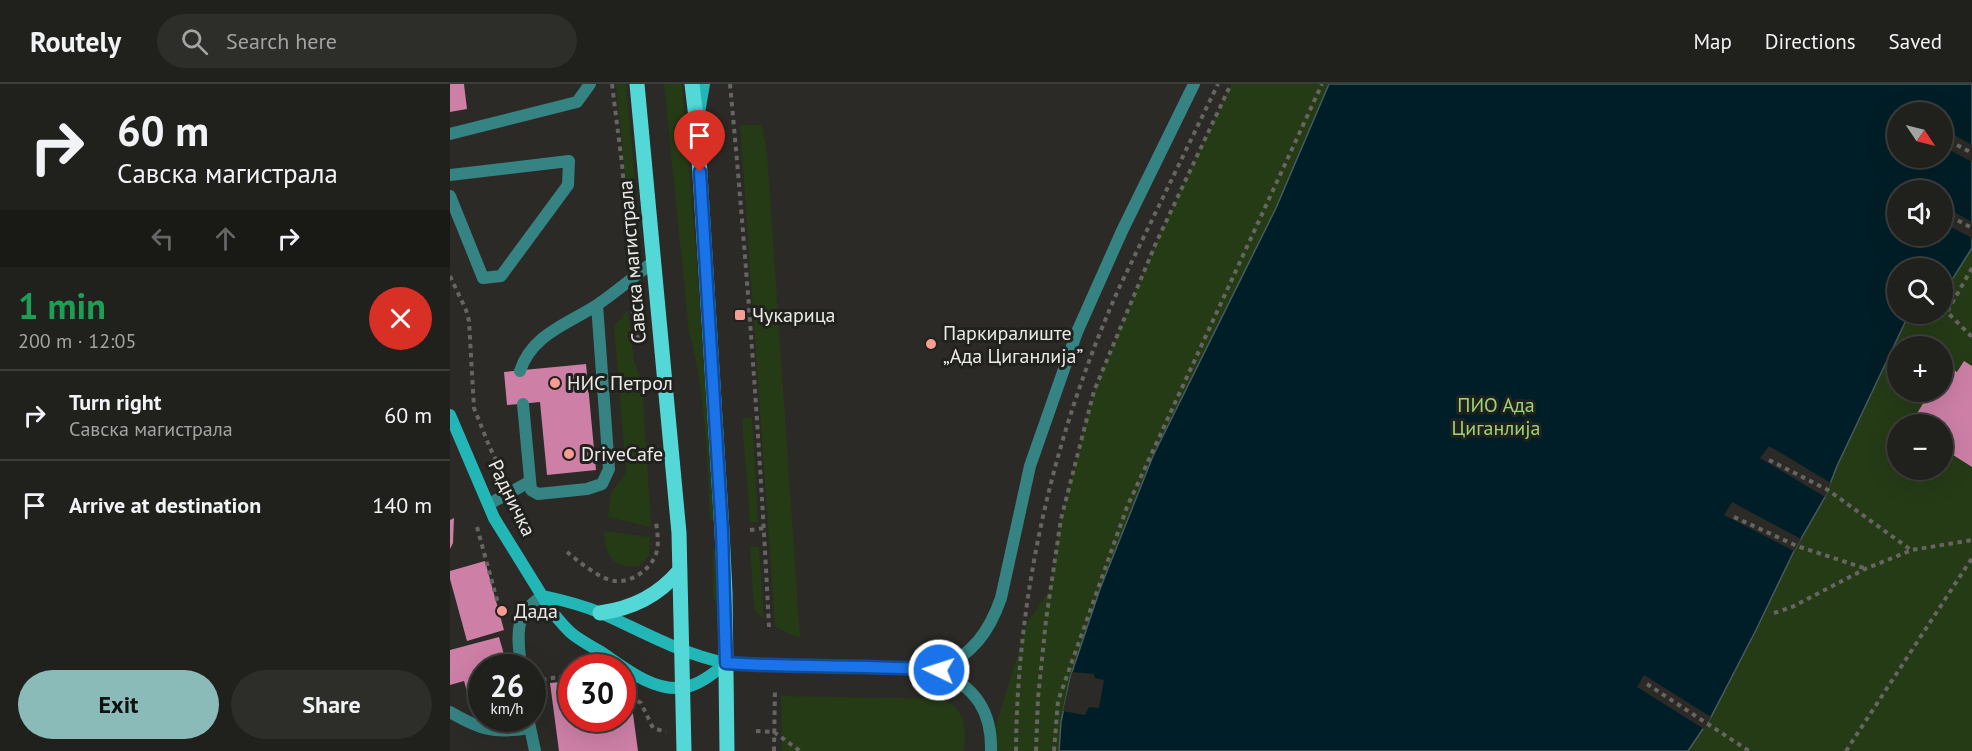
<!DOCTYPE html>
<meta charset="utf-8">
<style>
:root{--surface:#20201c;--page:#2d2d29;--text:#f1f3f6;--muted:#a2a3a3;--line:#3d3e3b;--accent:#8bbbb9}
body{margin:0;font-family:"PT Sans",sans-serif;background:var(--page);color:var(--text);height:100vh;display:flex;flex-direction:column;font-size:22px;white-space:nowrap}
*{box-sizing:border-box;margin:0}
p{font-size:20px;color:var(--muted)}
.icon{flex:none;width:33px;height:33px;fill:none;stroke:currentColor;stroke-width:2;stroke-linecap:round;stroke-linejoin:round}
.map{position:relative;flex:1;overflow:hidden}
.drawer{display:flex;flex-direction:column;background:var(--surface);width:450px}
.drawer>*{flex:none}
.top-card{background:#20201c;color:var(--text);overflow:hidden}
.needle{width:39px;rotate:125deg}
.controls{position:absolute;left:1437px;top:18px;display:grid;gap:12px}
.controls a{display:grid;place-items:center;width:66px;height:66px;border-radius:50%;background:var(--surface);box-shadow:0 6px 24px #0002,0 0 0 2px var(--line);font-size:30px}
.speed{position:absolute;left:18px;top:570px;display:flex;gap:12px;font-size:30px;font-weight:700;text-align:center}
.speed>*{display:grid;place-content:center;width:78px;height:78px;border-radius:50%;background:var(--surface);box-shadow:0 6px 24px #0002,0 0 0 2px var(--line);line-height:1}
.speed small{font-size:15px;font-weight:400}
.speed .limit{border:9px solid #d22;background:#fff;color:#111}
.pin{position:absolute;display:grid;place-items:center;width:51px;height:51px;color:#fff;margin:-62px -26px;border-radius:50% 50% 50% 0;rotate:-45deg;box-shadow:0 0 6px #0007}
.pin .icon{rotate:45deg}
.me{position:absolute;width:66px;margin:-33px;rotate:274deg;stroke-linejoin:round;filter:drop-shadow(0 0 4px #0008)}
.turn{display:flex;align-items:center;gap:21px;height:126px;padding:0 18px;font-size:27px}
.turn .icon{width:78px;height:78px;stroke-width:2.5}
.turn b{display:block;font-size:42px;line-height:51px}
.lanes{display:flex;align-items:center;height:57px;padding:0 18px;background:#0003;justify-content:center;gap:30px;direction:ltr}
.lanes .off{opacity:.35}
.round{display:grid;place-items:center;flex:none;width:63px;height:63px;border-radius:32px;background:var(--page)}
.headline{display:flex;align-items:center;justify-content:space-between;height:102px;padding:0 18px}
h1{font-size:36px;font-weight:800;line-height:45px;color:#1e9e55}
.cta{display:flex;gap:12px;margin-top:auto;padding:12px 18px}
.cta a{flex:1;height:69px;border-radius:36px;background:var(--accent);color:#111;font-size:24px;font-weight:800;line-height:69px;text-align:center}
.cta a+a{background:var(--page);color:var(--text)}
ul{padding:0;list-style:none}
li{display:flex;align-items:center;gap:18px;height:90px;padding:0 18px;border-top:2px solid var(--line)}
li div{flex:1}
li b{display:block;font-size:22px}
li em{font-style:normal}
header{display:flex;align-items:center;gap:36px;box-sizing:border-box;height:84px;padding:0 30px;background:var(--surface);border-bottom:2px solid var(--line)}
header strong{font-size:28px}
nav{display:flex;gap:33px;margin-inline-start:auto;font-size:21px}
.search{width:420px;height:54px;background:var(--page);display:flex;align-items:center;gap:15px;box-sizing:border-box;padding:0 21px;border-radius:33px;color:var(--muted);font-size:22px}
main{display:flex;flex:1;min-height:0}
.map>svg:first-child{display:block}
.green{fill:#253b16;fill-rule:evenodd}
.water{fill:#001e27;stroke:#465b61;stroke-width:1.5;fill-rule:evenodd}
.pier{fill:#2b2a26}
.building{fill:#cd7fa6}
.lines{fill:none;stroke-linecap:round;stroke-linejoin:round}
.path{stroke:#666561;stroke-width:4;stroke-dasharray:4.5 4.5;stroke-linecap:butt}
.lane{stroke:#358383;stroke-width:12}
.street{stroke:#358383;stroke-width:12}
.secondary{stroke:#22b6b6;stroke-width:12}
.primary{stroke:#53d8d7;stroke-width:15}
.route-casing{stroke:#114b97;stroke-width:15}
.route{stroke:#1a73e8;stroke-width:10}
.poi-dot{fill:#f59c93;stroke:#21211d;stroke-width:2}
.labels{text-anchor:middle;stroke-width:6;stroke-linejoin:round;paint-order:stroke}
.street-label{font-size:20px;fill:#ebeae8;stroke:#21211d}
.poi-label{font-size:20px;fill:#ebeae8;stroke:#21211d;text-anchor:start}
.park-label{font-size:20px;fill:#9bd576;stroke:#21211d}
</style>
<header>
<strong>Routely</strong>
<div class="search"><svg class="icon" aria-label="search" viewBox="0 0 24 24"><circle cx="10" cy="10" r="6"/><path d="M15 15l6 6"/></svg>Search here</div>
<nav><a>Map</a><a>Directions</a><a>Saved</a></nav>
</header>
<main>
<section class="drawer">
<div class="top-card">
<div class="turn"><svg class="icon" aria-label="right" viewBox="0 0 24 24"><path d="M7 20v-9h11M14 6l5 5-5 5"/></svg><div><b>60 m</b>Савска магистрала</div></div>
<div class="lanes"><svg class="icon off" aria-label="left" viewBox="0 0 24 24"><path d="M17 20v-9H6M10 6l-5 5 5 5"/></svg><svg class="icon off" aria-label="ahead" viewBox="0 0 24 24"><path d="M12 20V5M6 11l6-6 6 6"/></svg><svg class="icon" aria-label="right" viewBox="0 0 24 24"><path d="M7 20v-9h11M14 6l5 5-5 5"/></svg></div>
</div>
<div class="headline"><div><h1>1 min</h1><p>200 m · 12:05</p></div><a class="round" style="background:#d93025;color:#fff"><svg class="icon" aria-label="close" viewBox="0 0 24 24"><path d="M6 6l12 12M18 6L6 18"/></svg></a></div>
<ul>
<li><svg class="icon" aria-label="right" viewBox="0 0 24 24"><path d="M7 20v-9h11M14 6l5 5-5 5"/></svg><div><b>Turn right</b><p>Савска магистрала</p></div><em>60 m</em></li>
<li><svg class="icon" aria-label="arrive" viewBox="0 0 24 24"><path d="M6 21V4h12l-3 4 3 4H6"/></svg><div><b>Arrive at destination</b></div><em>140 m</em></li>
</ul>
<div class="cta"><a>Exit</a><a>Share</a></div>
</section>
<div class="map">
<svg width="1522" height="667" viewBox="0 0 1522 667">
<rect width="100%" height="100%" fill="#2b2a26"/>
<path class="green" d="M166,0h10l14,150 -1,17 -5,11z
M214,0h18l14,166 19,270h-5c-3,-63 -4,-127 -21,-188z
M781,0h741v667h-984l40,-130 22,-31 11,-71 33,-128 62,-148zM1448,28h44v46h-44zM1448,106h44v46h-44zM1448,184h44v46h-44zM1448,262h44v46h-44zM1448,340h44v46h-44z
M290,41h22l5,28 33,485 -13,-5 -12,-7z
M178,226l6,51 8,20 9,146 -43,-10 3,-24 15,-20 -12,-147z
M302,333l6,105 -8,1 -8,-105z
M154,447l46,6 -1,19 -10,10c-26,2 -34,-9 -35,-35z
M300,462l9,1 5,73 -10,-12z
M263,465h4l1,53 -1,1 -4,-4z
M331,612l163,3c24,14 21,27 20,52h-182z"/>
<path class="water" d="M879,0h643v164l-29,46 -1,-26h-44v46h11l-72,152 -12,31 -31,54 -38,79 -45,87 -23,34h-629l2,-29 9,-44 30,-89 53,-133 123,-248zM1448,28h44v46h-44zM1448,106h44v46h-44z"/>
<path class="pier" d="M1501,49l21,12v17l-28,-15z
M1493,122l29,16v16l-29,-15z
M1319,362l62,37 -6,14 -65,-39z
M1282,418l69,37 -7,12 -70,-36z
M622,588l22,2 1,4 9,2 -5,28 -10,-1 -4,8 -22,-4z
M1194,591l67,42 -7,12 -67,-42z"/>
<path class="building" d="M0,0h14l3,25 -17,3z
M1514,277l8,5v101l-30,-19v-24h-18l2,-3 -10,-6 14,-23h12v-19l5,-7 10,6z
M136,280l10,106 -49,5 -7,-73 -33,3 -3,-33z
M4,434l-1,25 -3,6v-29z
M35,477l19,69 -37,11 -17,-62v-8z
M49,553l8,28 -5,3h-20v35l-11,2 -7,-24 -14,4v-35z
M122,597v37h50v-11l11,7 5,37h-79l-9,-68z"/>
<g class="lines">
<path class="path" d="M162,0l10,80 8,95
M280,0c17,181 30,362 39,543
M1507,61l15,8
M1492,128l30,16
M1522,184l-25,44 25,25
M0,192l16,34 3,11 5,87 16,40 10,20
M183,216l1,30 6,12
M1319,376l59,30 83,60
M1284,433l63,29 67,22
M27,443l25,91
M300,446l15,-2
M117,468c11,9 34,28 48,29 18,2 39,-14 42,-31 2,-9 0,-20 -1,-28
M1324,529l18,-6 73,-38 47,-19 60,-10
M83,597l39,-6
M1197,600l102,67
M172,608l19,11 12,25 13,4
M306,647l18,1 26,19
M324,667l1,-63
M566,667c1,-159 38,-318 103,-463l99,-204
M586,667l2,-53 8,-78 15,-101 33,-128 62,-148 75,-159
M604,667l4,-50 69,-194 195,-423
M1396,667l126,-193"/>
<path class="lane" d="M0,50l127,-32 13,-18
M0,91l119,-14 -1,24 -67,91 -18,2 -33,-82
M70,287c12,-37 48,-47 77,-66 19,-13 38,-29 56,-43
M73,320l8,86 7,4 49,-5 15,-5 7,-15 -12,-164
M39,420l40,-22
M489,586c33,-16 50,-37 62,-72l29,-132 47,-134 45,-101 72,-147"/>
<path class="street" d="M276,579c55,4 110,2 165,4 13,1 39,-1 50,5 35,16 51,40 50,79
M71,584c-3,-31 -9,-54 22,-72
M0,628c31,18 44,22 79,16
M78,634l7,33"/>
<path class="secondary" d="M249,29l5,-29
M0,331l44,103 55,89c6,9 13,17 21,25 9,8 21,14 31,20 24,16 50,38 80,36 17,-2 32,-14 45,-25
M93,512c19,4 39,9 58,17 41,18 80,41 125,50"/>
<path class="primary" d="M187,0l42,449 5,218
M242,0l5,42 25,405 3,62 2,158
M150,529c33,-5 58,-17 80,-43"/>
</g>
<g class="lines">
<defs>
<path id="route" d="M250,88l22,359 4,132c71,5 142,2 213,7"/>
</defs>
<use href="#route" class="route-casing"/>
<use href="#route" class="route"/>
</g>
<g class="poi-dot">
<rect x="284" y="225" width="12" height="12" rx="3"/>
<circle cx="481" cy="260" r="6"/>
<circle cx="105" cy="299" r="6"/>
<circle cx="119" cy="370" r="6"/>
<circle cx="52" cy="527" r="6"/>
</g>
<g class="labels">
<g class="street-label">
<text transform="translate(182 178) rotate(-95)" y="7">Савска магистрала</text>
<text transform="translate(62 414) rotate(64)" y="7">Радничка</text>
</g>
<g class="poi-label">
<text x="302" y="238">Чукарица</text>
<text x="493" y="256">Паркиралиште<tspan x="493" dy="23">„Ада Циганлија”</tspan></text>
<text x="117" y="306">НИС Петрол</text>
<text x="131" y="377">DriveCafe</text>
<text x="64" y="534">Дада</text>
</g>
<g class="park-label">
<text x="1046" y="328">ПИО Ада<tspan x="1046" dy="23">Циганлија</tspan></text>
</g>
</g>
</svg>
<div class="controls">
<a><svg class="needle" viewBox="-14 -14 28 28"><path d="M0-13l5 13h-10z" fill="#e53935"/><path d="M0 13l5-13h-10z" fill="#a2a3a3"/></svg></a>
<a><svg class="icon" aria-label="sound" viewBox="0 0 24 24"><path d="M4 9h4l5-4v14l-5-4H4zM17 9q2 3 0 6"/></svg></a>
<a><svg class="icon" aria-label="search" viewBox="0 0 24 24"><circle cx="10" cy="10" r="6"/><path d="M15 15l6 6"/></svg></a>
<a>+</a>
<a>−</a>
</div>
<div class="speed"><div>26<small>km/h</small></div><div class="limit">30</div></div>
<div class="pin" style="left:250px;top:88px;background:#d93025"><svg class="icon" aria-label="arrive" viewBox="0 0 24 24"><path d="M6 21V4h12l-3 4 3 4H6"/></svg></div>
<svg class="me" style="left:489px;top:586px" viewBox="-20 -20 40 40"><circle r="17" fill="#1a73e8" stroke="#fff" stroke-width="3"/><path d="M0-11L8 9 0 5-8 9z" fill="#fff"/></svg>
</div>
</main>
